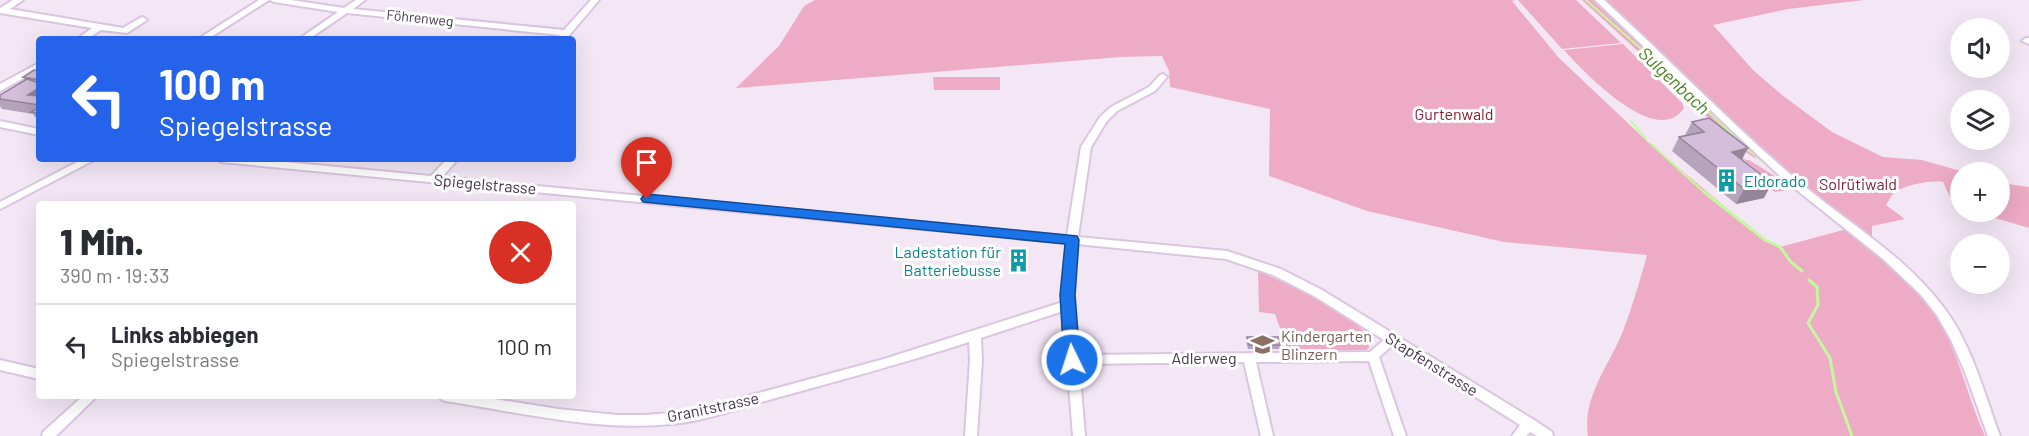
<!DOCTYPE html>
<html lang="de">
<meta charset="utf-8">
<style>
:root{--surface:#fff;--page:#f2f2f3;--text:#2b2b33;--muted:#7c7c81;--line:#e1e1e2}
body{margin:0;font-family:Barlow,sans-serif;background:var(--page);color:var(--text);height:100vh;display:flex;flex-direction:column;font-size:22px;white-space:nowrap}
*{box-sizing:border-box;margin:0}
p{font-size:20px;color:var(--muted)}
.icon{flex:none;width:33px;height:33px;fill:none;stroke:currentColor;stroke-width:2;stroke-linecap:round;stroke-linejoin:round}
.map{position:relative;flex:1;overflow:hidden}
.drawer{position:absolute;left:36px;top:201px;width:540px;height:198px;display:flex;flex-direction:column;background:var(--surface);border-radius:6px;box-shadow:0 6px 24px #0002}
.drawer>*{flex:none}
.banner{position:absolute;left:36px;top:36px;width:540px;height:126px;border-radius:6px;box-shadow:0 6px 24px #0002;background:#2563eb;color:#fff;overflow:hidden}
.controls{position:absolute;left:1950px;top:18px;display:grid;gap:12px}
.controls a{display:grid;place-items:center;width:60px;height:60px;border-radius:50%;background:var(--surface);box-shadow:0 6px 24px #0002;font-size:30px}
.pin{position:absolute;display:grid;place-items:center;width:51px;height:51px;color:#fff;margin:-62px -26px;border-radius:50% 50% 50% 0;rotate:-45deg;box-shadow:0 0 6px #0007}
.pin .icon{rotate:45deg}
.me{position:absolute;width:66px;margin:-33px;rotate:356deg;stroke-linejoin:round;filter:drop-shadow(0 0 4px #0008)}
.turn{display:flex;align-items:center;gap:21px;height:126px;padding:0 24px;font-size:27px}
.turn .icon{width:78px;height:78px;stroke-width:2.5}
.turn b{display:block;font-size:42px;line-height:51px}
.round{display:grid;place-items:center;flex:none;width:63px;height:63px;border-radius:32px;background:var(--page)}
.head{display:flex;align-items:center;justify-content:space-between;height:102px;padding:0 24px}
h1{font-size:36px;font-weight:800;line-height:45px}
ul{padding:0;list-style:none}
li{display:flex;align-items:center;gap:18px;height:84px;padding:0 24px;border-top:2px solid var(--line)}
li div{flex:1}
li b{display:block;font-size:22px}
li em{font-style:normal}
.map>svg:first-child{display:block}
.green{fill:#eeabc6}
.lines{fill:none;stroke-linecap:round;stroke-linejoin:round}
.stream-far1{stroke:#c5f89d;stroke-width:2}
.stream{stroke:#c5f89d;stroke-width:3}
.minor-casing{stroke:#dbc5e0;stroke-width:4}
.minor{fill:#fff;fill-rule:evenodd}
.wall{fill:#b6a3bc}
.shaded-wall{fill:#948599}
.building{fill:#d4bedb;stroke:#948599;stroke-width:1.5}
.route{fill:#1a73e8;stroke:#114b97;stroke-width:1.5}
.labels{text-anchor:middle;stroke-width:6;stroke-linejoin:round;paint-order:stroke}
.far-street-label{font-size:14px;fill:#443549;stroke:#fff}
.park-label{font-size:16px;fill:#822137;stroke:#fff}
.culture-label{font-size:16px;fill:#0d838f;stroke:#fff;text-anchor:start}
.street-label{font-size:16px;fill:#443549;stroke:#fff}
.education-label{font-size:16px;fill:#785e54;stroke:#fff;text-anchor:start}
.water-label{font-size:18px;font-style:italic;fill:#48831c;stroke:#fff}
</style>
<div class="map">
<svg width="2029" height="436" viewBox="0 0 2029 436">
<rect width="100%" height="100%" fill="#f3e7f5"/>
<path class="green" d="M815,0h701l-4,1 47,57 90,85 111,93 20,11 67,-18c36,29 73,57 96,99 18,34 26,73 42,108h-397c-6,-39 21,-70 35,-105 9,-24 17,-50 24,-76l-143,-13 -137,-31 -98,-35 1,-67 -100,-22 -1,-16 -7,-15 -41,1 -385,31 43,-42 25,-40z
M1518,0h58l45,43 -59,6z
M1582,0h282l-76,9 -75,16 40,45 29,25 50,37 51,25 39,3 42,12h-4v32l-10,-7 -7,-15c-12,-2 -38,3 -48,10 -4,3 -6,9 -9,13l19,14 -33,7v11l-106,-79h-11l-21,-13 -46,-48z
M1623,44l59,59 2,5c-27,42 -102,-38 -120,-58z
M933,77h67v13h-66z
M1711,133l35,27h3l31,19 12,10 -17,3 -5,-3 6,-3z
M2000,183l29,4v41l-54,-16h25z
M1258,271c26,11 93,43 110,64l1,13 -3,2 -78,1 -13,-37 -16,-2z"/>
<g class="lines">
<path class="stream-far1" d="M1586,0l81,72 74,71
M1631,121l15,18
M1650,143l56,51
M1746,148l17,14"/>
<path class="stream" d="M1704,192l61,48 15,7 11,15 11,9
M1809,280l8,7
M1817,287l1,18 -10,18 22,35 6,34 16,44"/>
<defs>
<path id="minor" d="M13,0h10l-13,9 113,19 17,-10 3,-1 4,3 -20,13 -26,-3 -14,9h-10l15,-11 -92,-15v-5z
M259,0h10l-61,39h-10z
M270,0h21l53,8 12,-8h9l-12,9 211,21 27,-30h8l-33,39h-9l3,-4 -213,-22 -38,26h-10l39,-27 -64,-10z
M1595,0h9c65,59 126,123 193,180 49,42 108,75 147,128 28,37 40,85 56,128h-12l-23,-64 -14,-32 -15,-26 -16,-20 -37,-35 -100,-80z
M2026,38h3v6l-7,-3z
M39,63v7l-39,21v-7z
M1163,74l4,3 -12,14 -38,20 -10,10 -16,26 -13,90 149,14 54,18 41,21 212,130 18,12 1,4h-16l-7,-4 -4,4h-14l8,-11 -127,-80 -14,12 27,79h-12l-25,-75 -113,1 17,74h-12l-17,-74 -165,2 6,72h-12l-10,-125 -82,27 1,22 -5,76h-12l5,-76 -1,-18c-65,21 -131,39 -197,57 -33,9 -66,22 -101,25 -75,8 -152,-12 -226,-23l-4,-2 -2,-3h37l82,13 59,6h28l39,-3 38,-9 162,-44 179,-57 4,-59 -846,-81 -5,-3h37l178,17 16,-17h11l-16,18 625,59 14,-89 19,-30 11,-10 38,-20 11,-12zM1077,244l149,15 47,16 41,21 70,44 -14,12 -291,3 -5,-60z
M0,121l39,8v6l-39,-8z
M83,159h13l-96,50v-7z
M0,360l39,9v10l-39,-9z
M83,396h14l-41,40h-14l1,-4z"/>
</defs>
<use href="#minor" class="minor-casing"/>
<use href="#minor" class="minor"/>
</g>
<path class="wall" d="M39,71v51l-6,-8 -31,-5 -2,-3v-11l25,-15 -2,-3z
M1692,122l50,37 22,39 -28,6 -64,-53 7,-14 6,-2z
M1247,337l33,8 -1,4h-31l-2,-8z"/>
<path class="shaded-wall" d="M39,88v15l-11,-8z
M1748,148l-8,15 -8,-11z
M1772,183l-8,15 -28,6 8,-15z"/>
<path class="building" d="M34,70l5,1v9l-16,-3z
M27,79l12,4v5l-11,7 11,1v9l-39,-6v-4z
M39,107v6l-8,-1z
M1709,118l39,30 -16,4 40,31 -28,6 -65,-52 25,-5 -12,-10z
M1247,337h31l2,8h-31z"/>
<path class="route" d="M647,194l430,42 2,4 -4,55 5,65 -3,4h-11l-2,-4 -4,-65 5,-51 -422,-42 -2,-3 2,-3z"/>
<defs>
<symbol id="building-bare" viewBox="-9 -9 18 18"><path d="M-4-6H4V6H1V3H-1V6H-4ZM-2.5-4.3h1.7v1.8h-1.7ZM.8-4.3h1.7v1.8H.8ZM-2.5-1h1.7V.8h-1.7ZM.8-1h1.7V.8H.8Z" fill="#0f9aa8" stroke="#fff" stroke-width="2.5" paint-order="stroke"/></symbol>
<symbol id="school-bare" viewBox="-9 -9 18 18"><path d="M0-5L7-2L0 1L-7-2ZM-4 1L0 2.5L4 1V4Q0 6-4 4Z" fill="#8d6e63" stroke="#fff" stroke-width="2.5" paint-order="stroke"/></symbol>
</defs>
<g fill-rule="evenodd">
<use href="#building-bare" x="1710" y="164" width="33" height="33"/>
<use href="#building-bare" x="1002" y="244" width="33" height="33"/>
<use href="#school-bare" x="1246" y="328" width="33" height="33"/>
</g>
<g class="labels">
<g class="far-street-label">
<text transform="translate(420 18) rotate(6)" y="5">Föhrenweg</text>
</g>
<g class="park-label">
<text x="1454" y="120">Gurtenwald</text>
<text x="1858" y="190">Solrütiwald</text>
</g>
<g class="culture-label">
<text x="1744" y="187">Eldorado</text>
<text x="1001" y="258" text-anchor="end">Ladestation für<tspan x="1001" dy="18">Batteriebusse</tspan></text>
</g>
<g class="street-label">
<text transform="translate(485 184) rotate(5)" y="6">Spiegelstrasse</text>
<text x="1204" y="364">Adlerweg</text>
<text transform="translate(1432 364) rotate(32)" y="6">Stapfenstrasse</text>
<text transform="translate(713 407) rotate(-12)" y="6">Granitstrasse</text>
</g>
<g class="education-label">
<text x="1281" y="342">Kindergarten<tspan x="1281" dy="18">Blinzern</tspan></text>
</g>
<g class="water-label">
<text transform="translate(1674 81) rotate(43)" y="6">Sulgenbach</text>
</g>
</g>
</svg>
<div class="controls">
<a><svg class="icon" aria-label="sound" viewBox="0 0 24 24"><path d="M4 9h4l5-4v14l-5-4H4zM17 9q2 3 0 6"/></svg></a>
<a><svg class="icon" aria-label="layers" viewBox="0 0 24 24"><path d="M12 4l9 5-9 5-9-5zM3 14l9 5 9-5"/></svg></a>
<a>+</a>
<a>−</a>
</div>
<div class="pin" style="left:647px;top:199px;background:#d93025"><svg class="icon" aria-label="arrive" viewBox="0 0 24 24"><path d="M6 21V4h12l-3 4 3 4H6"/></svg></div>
<svg class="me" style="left:1072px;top:360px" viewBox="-20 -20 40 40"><circle r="17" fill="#1a73e8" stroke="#fff" stroke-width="3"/><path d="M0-11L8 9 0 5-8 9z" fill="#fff"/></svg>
<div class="banner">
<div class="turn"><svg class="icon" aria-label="left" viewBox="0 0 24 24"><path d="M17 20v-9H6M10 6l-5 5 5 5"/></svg><div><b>100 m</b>Spiegelstrasse</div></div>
</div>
<section class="drawer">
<div class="head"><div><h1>1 Min.</h1><p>390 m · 19:33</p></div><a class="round" style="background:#d93025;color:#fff"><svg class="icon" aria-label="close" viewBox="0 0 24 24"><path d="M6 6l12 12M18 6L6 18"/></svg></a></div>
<ul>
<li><svg class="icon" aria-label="left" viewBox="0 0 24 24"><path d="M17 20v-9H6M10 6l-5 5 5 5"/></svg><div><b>Links abbiegen</b><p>Spiegelstrasse</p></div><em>100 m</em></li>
</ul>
</section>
</div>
